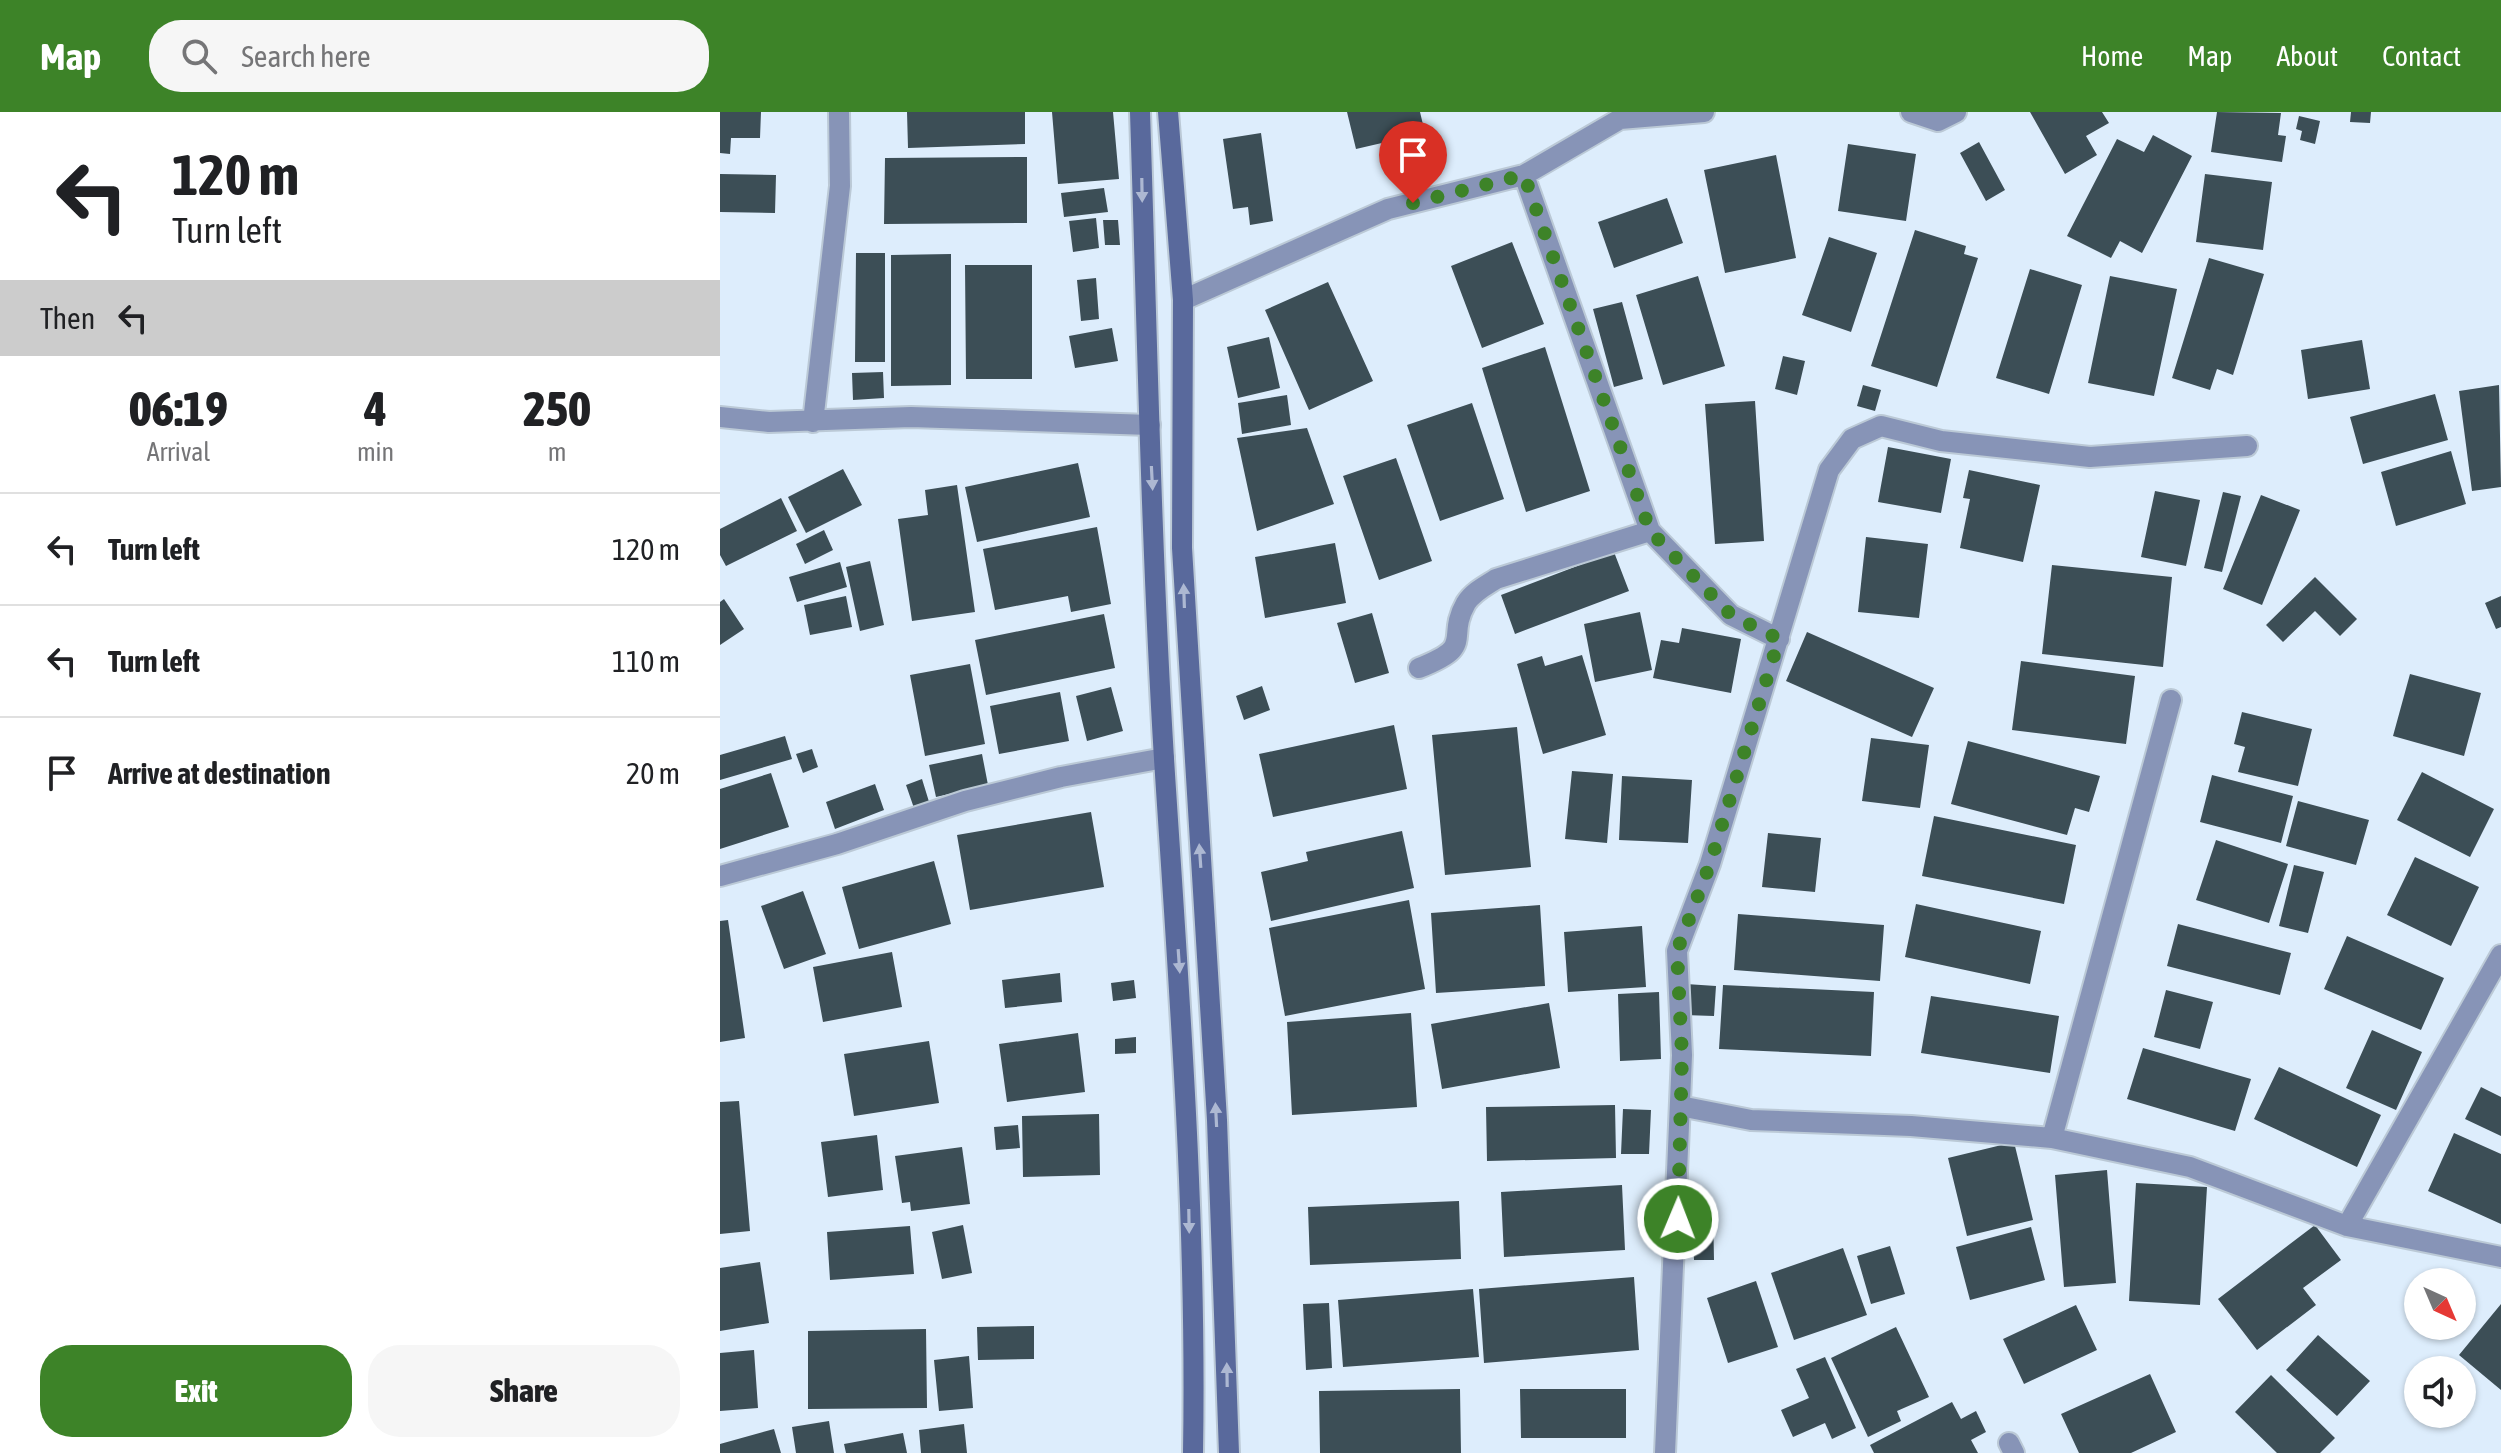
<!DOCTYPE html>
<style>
:root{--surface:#fff;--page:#f6f6f6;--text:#202124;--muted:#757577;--line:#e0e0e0;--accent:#3d8328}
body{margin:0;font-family:"Asap Condensed",sans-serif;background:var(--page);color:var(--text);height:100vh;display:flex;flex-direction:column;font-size:30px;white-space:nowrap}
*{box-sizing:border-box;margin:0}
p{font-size:26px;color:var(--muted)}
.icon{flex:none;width:44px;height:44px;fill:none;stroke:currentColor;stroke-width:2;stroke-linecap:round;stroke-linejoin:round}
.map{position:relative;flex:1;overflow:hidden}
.details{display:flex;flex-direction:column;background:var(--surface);width:720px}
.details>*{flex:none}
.hud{background:#fff;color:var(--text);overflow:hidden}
.needle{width:52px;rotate:136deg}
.controls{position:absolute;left:1684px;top:1156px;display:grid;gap:16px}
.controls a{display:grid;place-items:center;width:72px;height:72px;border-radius:50%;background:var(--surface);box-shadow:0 2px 6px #0004;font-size:40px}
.pin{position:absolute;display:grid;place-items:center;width:68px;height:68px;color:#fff;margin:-82px -34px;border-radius:50% 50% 50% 0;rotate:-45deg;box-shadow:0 0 8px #0007}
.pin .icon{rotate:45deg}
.me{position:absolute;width:88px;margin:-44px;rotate:1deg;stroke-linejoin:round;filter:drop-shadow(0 0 6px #0008)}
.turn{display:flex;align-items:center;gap:28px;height:168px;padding:0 40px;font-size:36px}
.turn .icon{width:104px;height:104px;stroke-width:2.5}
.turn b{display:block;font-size:56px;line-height:68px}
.then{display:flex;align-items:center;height:76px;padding:0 40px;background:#0003;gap:16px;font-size:30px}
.eta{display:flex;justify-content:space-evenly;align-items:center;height:136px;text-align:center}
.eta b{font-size:48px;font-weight:800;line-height:56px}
.action{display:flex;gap:16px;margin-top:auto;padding:16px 40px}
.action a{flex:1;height:92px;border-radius:32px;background:var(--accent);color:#fff;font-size:32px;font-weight:800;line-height:92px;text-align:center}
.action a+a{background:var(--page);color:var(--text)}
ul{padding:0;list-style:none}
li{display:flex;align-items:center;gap:24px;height:112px;padding:0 40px;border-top:2px solid var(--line)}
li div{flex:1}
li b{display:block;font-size:30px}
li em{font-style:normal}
header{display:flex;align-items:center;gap:48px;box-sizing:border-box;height:112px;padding:0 40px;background:var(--accent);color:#fff}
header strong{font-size:38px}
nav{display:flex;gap:44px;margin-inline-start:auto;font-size:28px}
.search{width:560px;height:72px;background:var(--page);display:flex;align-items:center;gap:20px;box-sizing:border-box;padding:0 28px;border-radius:32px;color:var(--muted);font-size:30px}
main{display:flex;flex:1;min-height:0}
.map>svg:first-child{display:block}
.building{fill:#3c4e56}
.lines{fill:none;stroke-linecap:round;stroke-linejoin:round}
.street-casing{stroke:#bbc9d6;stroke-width:24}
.secondary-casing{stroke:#bbc9d6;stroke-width:24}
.street{stroke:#8794b7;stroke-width:20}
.secondary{stroke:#59699c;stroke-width:20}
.oneway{fill:#adb8d2}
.route{stroke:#3d8328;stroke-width:14;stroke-dasharray:0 25.2}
</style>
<header>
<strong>Map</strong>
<div class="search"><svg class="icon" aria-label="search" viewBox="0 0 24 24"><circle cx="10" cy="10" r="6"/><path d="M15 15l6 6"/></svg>Search here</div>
<nav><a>Home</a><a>Map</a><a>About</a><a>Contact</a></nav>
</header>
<main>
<section class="details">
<div class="hud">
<div class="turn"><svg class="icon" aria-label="left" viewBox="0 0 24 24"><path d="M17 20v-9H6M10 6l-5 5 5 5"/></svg><div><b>120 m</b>Turn left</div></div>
<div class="then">Then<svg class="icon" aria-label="left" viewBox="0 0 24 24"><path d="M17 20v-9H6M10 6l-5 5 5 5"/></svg></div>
</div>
<div class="eta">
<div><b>06:19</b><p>Arrival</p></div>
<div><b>4</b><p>min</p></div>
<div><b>250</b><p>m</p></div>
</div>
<ul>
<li><svg class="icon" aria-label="left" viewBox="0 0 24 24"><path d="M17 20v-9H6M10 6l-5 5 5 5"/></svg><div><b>Turn left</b></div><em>120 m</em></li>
<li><svg class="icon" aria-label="left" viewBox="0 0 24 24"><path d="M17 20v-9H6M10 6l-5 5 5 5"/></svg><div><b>Turn left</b></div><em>110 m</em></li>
<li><svg class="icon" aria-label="arrive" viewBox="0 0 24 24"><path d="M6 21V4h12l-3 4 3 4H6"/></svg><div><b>Arrive at destination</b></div><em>20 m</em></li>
</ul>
<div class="action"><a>Exit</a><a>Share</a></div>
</section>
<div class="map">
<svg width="1781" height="1341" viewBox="0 0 1781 1341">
<rect width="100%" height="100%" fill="#ddedfc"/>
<path class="building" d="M0,0h41l-1,26h-29l-1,16 -10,-1z
M187,0h118v32l-117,4z
M332,0h61l6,67 -61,5z
M627,0h73l5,21 -69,16z
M1310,0h72l7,11 -23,13 11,19 -32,19z
M1497,0l64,1 -3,22 8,1 -4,26 -71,-10z
M1631,0h20l-1,11 -20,-1z
M1579,4l21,5 -5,23 -15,-4 2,-9 -6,-2z
M541,21l12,88 -23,4 -2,-18 -15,2 -10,-70z
M1433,23l39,21 -50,97 -22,-12 -9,17 -44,-22 50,-97 27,13z
M1259,30l26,48 -19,11 -26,-48z
M1128,32l68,10 -10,67 -68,-10z
M1056,43l20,103 -71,15 -21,-103z
M307,45v66l-143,1 1,-66z
M0,62l56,1 -1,38 -55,-1z
M1485,62l67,8 -9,68 -67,-8z
M384,76l4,24 -44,5 -3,-24z
M947,86l16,45 -69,25 -16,-46z
M376,106l3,30 -26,4 -4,-31z
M383,108h15l2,25h-15z
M1195,118l51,16 -2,8 14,4 -41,129 -66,-21z
M1109,125l48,16 -26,79 -49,-17z
M792,130l32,82 -62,24 -31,-82z
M136,141h29v109h-30z
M231,142v131l-60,1v-131z
M1489,146l55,16 -31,101 -16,-6 -7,21 -38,-12z
M245,153h67v114h-66z
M1310,157l52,16 -33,109 -53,-16z
M978,164l27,90 -62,19 -27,-90z
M1390,164l67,13 -23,107 -66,-13z
M376,166l3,41 -18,2 -4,-41z
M608,170l45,99 -64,29 -44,-100z
M902,190l21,77 -29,8 -21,-78z
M392,216l6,33 -43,7 -6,-32z
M549,225l11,51 -42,10 -11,-51z
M1642,228l8,49 -62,10 -7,-49z
M825,235l45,144 -64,21 -44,-144z
M1063,244l22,5 -8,34 -22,-6z
M163,260l1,26 -31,2 -1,-27z
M1143,273l18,5 -6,21 -18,-5z
M1779,273l2,102 -29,4 -13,-100z
M1715,282l13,46 -85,24 -13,-47z
M567,283l4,30 -49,9 -4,-31z
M1035,289l9,140 -49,3 -10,-140z
M752,291l32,96 -64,22 -33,-96z
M587,316l27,76 -77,27 -20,-93z
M1168,335l63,12 -10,54 -63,-11z
M1731,339l15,53 -70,22 -15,-54z
M676,346l36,103 -53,19 -36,-104z
M358,351l12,54 -113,25 -12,-55z
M123,357l19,36 -56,28 -18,-36z
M1249,358l71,15 -17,77 -63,-14 10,-49 -7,-1z
M237,373l18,127 -63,9 -14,-102 30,-4 -3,-25z
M1435,379l45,9 -14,66 -45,-9z
M1503,380l18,4 -19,76 -18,-4z
M1541,383l39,15 -38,95 -39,-16z
M61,386l16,33 -71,35 -6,-11v-26z
M377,415l14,77 -40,8 -3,-16 -73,14 -12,-61z
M104,418l9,20 -28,14 -9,-20z
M1146,425l62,7 -9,74 -61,-6z
M615,431l11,60 -81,15 -10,-61z
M894,440l15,39 -114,43 -14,-39z
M150,449l14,64 -24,6 -14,-64z
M120,450l7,25 -50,15 -8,-25z
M1332,453l120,12 -9,90 -121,-13z
M1595,465l42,42 -17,17 -25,-25 -32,31 -17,-17z
M126,484l6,31 -42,8 -6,-30z
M1781,484v31l-5,2 -11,-26z
M4,487l20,30 -24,16v-43z
M920,500l12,58 -57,12 -11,-58z
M652,501l17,60 -34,10 -18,-60z
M384,502l11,54 -129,27 -11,-55z
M962,516l59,11 -10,54 -78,-15 8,-38 18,3z
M1087,520l127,56 -22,49 -126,-56z
M862,543l24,80 -63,19 -26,-90 25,-8 3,10z
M1301,549l114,15 -9,68 -114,-14z
M250,552l15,80 -60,12 -15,-81z
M1690,562l71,19 -17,63 -71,-20z
M542,574l8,24 -26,10 -8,-24z
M391,575l12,44 -36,10 -11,-45z
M340,580l9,49 -70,13 -9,-48z
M1522,600l70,17 -14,57 -60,-14 7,-25 -11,-3z
M674,613l13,64 -134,28 -14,-63z
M797,615l14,140 -86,8 -13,-140z
M65,624l7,23 -72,21v-25z
M1151,626l58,7 -9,63 -58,-7z
M1248,629l132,35 -11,36 -14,-4 -8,27 -116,-31z
M92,637l6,18 -15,6 -7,-19z
M262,642l6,31 -52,12 -7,-32z
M852,659l41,3 -6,69 -42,-4z
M1702,660l72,37 -24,48 -73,-37z
M51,661l18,54 -69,22v-60z
M1492,663l81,21 -12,47 -81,-21z
M902,664l70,4 -4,63 -69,-3z
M202,667l8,26 -15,6 -9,-26z
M155,672l9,26 -49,19 -9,-27z
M1578,689l71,19 -13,45 -70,-19z
M371,700l13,75 -134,23 -13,-75z
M1214,704l142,29 -12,59 -142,-28z
M682,719l12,57 -143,33 -10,-49 47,-11 -2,-9z
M1048,721l53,5 -6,54 -53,-5z
M1496,728l72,24 -19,59 -73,-23z
M1695,745l64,30 -28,59 -64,-31z
M214,749l17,63 -92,25 -17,-62z
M1574,753l30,7 -16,61 -29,-7z
M83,779l23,63 -42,15 -23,-63z
M689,788l16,89 -140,27 -16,-88z
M1196,792l125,27 -11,53 -125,-27z
M820,793l5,81 -109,7 -5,-80z
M1018,802l146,11 -4,56 -146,-11z
M8,808l17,118 -25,4v-121z
M1458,812l113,29 -11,42 -113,-29z
M922,814l4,61 -78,5 -4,-60z
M1627,824l97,42 -23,52 -97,-41z
M172,840l10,55 -79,15 -10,-55z
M340,861l2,29 -57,6 -3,-28z
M414,868l2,18 -23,3 -2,-18z
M966,872l30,2 -2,30 -30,-1z
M1003,873l151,7 -3,64 -152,-7z
M1446,878l47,12 -13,47 -46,-12z
M939,880l2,67 -41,2 -2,-67z
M1211,884l128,20 -9,57 -129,-20z
M829,891l11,65 -118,21 -11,-65z
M691,901l6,94 -125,8 -5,-93z
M1652,918l50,22 -26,58 -50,-22z
M358,921l7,59 -78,10 -8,-58z
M416,925v16l-21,1v-15z
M209,929l10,62 -85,13 -10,-62z
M1423,936l108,31 -16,52 -108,-32z
M1559,955l102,48 -24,52 -103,-48z
M1761,975l20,10v39l-36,-17z
M19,989l11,130 -30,3v-132z
M895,993l1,53 -129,3 -1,-54z
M903,997l28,1 -2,44h-28z
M379,1002l1,61 -77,2 -1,-61z
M298,1013l2,23 -24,2 -2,-23z
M1734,1021l47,21v70l-73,-33z
M157,1023l6,55 -55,7 -7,-55z
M1294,1030l19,78 -66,16 -19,-78z
M242,1035l8,57 -59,7 -1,-9 -8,1 -7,-47z
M1387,1058l9,113 -52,4 -9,-112z
M1416,1071l71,4 -7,118 -71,-4z
M902,1073l3,65 -121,7 -3,-65z
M739,1089l2,58 -151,6 -2,-58z
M972,1100h21l1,48h-20z
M243,1113l9,48 -30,6 -10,-47z
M1595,1113l26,35 -38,28 13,17 -59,45 -39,-51z
M190,1114l4,48 -84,6 -3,-48z
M1311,1115l14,53 -75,20 -14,-53z
M1170,1134l15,48 -34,10 -14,-48z
M1123,1136l24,67 -73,25 -23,-67z
M40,1150l9,61 -49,8v-63z
M914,1165l5,73 -155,13 -5,-74z
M1036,1169l22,66 -50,16 -21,-65z
M753,1177l6,68 -136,10 -5,-67z
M609,1191l3,65 -26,2 -3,-66z
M1781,1192v86l-42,-35z
M1356,1193l21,45 -73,34 -21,-45z
M314,1214v33l-56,1 -1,-33z
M1176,1215l33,70 -32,14 4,10 -33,16 -37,-79z
M206,1217l1,79 -119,1v-78z
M1598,1223l52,46 -33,35 -51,-46z
M34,1238l4,58 -38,3v-58z
M249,1244l4,52 -34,3 -5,-51z
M1105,1245l31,71 -24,11 -7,-16 -32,14 -12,-27 28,-12 -13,-29z
M1430,1262l26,58 -45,21h-52l-18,-39z
M1551,1263l64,63 -15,15h-43l-42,-41z
M740,1277l1,64h-141l-1,-62z
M800,1277h106v49h-105z
M1232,1290l9,17 15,-8 10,21 -15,8 7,13h-104l-4,-8z
M109,1309l5,32h-38l-4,-26z
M244,1312l3,29h-46l-2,-23z
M54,1317l7,24h-61v-9z
M183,1321l4,20h-61l-2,-9z"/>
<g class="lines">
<defs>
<path id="street" d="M1191,0l27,9 18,-9
M804,63l126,356 81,84 48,24
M463,188l205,-91 136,-34 96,-56 84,-7
M0,305l49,5 142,-5 239,8
M93,310l27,-236 -1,-74
M699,556c58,-23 26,-28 47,-65 7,-11 19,-17 30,-24l154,-48
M0,764l117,-32 128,-43 96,-24 103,-19
M960,994l71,14 160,6 141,12 138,29 157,59 154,31
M1332,1026l119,-438
M1627,1114l154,-271
M1289,1331l5,10
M945,1341l17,-398 -5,-104 33,-87 119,-394 23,-31 29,-13 60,15 149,16 157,-11"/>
<path id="secondary" d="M420,0c7,216 11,432 24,647 15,231 33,462 29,694
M448,0l15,188 -1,248 35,572 12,333"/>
</defs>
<use href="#street" class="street-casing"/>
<use href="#secondary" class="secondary-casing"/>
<use href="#street" class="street"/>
<use href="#secondary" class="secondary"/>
</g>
<defs><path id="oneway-solid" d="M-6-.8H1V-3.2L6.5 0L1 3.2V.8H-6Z" transform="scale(2)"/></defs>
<g class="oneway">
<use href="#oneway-solid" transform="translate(422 78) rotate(89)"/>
<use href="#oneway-solid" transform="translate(432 366) rotate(87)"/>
<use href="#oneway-solid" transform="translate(464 484) rotate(-92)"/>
<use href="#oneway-solid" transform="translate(480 744) rotate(-94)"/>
<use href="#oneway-solid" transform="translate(459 849) rotate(86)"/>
<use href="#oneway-solid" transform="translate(496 1003) rotate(-93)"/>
<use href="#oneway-solid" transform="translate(469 1109) rotate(89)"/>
<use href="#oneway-solid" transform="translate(507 1263) rotate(-91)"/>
</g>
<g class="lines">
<path class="route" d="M693,91l111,-28 126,356 81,84 48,24 -69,225 -33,87 5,104 -4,164"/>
</g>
</svg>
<div class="controls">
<a><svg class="needle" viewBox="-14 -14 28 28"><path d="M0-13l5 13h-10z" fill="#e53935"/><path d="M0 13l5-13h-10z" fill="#757577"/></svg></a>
<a><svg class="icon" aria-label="sound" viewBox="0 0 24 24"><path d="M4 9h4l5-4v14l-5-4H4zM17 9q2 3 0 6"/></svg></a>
</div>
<div class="pin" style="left:693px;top:91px;background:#d93025"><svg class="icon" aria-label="arrive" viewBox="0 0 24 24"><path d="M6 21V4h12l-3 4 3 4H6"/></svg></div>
<svg class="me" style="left:958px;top:1107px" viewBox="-20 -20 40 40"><circle r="17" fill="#3d8328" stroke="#fff" stroke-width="3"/><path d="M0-11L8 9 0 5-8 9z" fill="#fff"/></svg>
</div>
</main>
